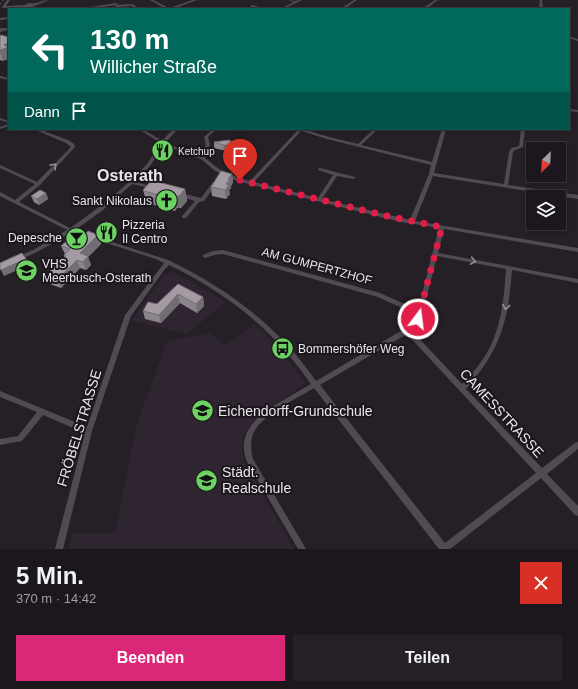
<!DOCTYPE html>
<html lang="de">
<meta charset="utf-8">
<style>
:root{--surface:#1c171c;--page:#252025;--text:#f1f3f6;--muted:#a09fa3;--line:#3a363b;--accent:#db2777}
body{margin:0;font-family:Helvetica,sans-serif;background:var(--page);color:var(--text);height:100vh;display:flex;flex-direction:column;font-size:15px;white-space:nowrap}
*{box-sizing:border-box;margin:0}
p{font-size:13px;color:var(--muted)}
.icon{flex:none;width:22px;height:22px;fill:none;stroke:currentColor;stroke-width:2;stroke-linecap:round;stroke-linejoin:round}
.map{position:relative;height:549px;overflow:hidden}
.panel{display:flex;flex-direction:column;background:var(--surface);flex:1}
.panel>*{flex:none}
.guide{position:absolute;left:8px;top:8px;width:562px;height:122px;border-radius:0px;box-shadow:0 2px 6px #0003,0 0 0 1px var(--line);background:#00695c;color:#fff;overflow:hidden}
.needle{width:26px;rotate:204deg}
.controls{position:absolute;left:526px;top:142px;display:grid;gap:8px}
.controls a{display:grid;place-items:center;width:40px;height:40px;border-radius:0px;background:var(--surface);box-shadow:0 2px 6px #0003,0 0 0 1px var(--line);font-size:20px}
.pin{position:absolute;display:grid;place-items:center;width:34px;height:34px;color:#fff;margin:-41px -17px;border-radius:50% 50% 50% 0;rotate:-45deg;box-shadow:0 0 4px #0007}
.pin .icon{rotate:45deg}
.me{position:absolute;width:44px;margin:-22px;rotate:15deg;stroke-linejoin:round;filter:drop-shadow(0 0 3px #0008)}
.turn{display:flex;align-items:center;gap:14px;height:84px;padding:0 16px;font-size:18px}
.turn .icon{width:52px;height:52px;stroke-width:2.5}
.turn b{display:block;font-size:28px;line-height:34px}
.then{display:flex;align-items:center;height:38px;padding:0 16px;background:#0003;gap:8px;font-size:15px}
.round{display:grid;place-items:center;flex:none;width:42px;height:42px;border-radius:0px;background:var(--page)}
.summary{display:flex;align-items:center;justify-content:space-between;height:68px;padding:0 16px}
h1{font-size:24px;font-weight:800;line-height:30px}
.button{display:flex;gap:8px;margin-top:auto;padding:8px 16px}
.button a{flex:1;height:46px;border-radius:0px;background:var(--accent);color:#fff;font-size:16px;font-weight:800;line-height:46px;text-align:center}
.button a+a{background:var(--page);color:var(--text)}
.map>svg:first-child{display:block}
.built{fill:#2f2531}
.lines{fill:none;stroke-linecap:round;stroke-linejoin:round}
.street{fill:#514a52;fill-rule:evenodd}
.rail{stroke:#807b81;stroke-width:1;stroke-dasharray:1 2.5;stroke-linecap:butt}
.wall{fill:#8c848d}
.shaded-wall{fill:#726c73}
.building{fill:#a39aa4;stroke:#726c73}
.oneway{stroke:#969096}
.route{stroke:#e11d48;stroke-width:7;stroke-dasharray:0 12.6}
.labels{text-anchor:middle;stroke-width:4;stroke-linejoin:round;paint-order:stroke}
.far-poi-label{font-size:10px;fill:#eae5ea;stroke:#1b151c;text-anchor:start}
.poi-label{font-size:12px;fill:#eae5ea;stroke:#1b151c;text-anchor:start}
.street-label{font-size:12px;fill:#eae5ea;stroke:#1b151c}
.near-poi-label{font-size:14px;fill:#eae5ea;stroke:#1b151c;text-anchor:start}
.near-street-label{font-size:14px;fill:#eae5ea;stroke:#1b151c}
.district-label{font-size:16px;font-weight:bold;fill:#eae5ea;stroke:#1b151c}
</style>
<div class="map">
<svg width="578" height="549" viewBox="0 0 578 549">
<rect width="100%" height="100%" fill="#251f26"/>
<path class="built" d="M173,272l53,30 -39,32 -56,-13 34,-47z
M254,324l11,9 39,47v4l-3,3 -42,27 -12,15 -4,8 -1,10 2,15 50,87h-225l3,-16h43l21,-106 31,-86 43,-8 15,13z"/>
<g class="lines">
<path class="street" d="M7,0h3l-4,6 19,-1 4,-2c7,2 13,-3 20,-3l-19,8 -4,-1 -23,1 -1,-1z
M150,0h3l16,8 24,-8h4l-24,9h-7z
M287,0l9,1 3,-1h3l-18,9h-4l14,-7z
M354,0h3l-13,9h-4z
M435,0h3l-12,9h-4z
M540,0h2l1,9h-4z
M116,3l2,1 -1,1 -30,4h-9z
M133,4l6,5h-4l-3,-3 -15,1 -2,-1 2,-1z
M252,5l11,3 1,1h-5l-8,-2v-2z
M9,17v2l-9,1v-2z
M0,28h9v2l-9,2z
M569,36l9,3v2l-9,-3z
M0,76l9,2v2l-9,-2z
M569,109l9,1v2l-9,-1z
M0,118l9,3v2l-9,-3z
M9,124v2l-9,3v-2z
M33,129h6l31,12 4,3 1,3 -35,38 -21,17 51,26c21,-14 40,-29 58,-45v-2h2l17,-17 14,-21 -23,-14h5l19,12 11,-12h5l-13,14 5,2 31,11v-3l5,-8 -2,-8 9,-8h4l-9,8 2,8 -5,8v5l14,11 22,10 9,2 48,-51 -2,-1h7l26,8 29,7 16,-15h4l-17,16 71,17 10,-33h4l-12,44 70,11 5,-32 2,-4 8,-2 2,-17h4l-2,18 -8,3 -2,2 -5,33 70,10v4l-145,-23 -18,45 163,27v4l-134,-23 -6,24 140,26v4l-66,-13c-4,52 -11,79 -46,119l76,79 33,-25 3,-1v7l-31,25 31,32v10l-3,-1 -34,-37 -91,71h-11l-125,-161c-18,11 -53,27 -61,46 -3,8 -2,17 0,25l53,90h-8l-51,-87c-9,-23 2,-37 19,-52l45,-26c-8,-11 -16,-22 -25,-32 -32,-37 -73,-66 -117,-87l-4,4 -34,47 -39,115 -29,118h-8l30,-116 -42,-18 -21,26 -22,4v-6l18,-3 19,-24 -37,-15v-6l87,36 38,-112 39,-52 -8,-4 -84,-27c-11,6 -45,28 -55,27l-1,-1 1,-1 18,-8 32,-19 -67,-34v-4l15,8 20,-16 -35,-16v-3l37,17 34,-35 -5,-4zM301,131l26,8 104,26 -2,9 -19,46 -88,-21 15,-23 16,3 2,-1v-1l-35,-9 -2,1v1l15,5 -15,23 -64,-16zM164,145l37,14 14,12 22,10 164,41 38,6 -21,82 -38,-17 -157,-43 -10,1 -10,4 -1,1 3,2 9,-3 9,-1 155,43 39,18 -3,7 -3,3 -95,56c-8,-11 -16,-22 -25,-32 -33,-37 -75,-66 -119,-87l-1,-1 -96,-31 28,-20 29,-26 21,5h2v-2l-20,-5 15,-16zM437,256l69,13c-2,27 -4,54 -16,78 -7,14 -17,26 -28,37l-50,-53 3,-2 5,-6zM407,334l129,139 -91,70 -125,-158z
M213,182h4v1l-13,18 -5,1 -13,16h-4v-2l13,-15 -16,-5v-2l2,-1 20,5z"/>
<path class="rail" d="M0,4l3,-4"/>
</g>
<path class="wall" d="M0,35l3,26 -3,-1z
M214,142l20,6v5l-20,-5z
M232,174l1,8 -2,4v2l-2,2 1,4 -4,5 -14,-3 -1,-9z
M185,189l2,12 -6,7h-4l-2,3 -28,-8 -4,-13z
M46,193l2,6 -9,6 -5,-3 -3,-6z
M98,235l3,9 -13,13 3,8 -5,5 -6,-2 -19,20 -11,-4 -4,-9 18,-18v-2l1,-1 -4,-8 22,-9z
M178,284l25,13 1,9 -7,7 -17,-10 -19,20 -16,-4 -2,-8 14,-7z"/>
<path class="shaded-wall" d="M9,42v17l-6,2 -3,-8v-3l4,-5z
M232,174l1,8 -2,4v2l-2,2 1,4 -4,5 -1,-9 1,-6 2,-5z
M185,189l2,12 -6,7h-4l-2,3 -2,-12 2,-2z
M46,193l2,6 -9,6 -2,-6z
M98,235l3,9 -13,13 3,8 -5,5 -6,-17z
M26,259l3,6 -25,11 -3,-6z
M77,260l3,8 -19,20 -4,-8z
M178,294l2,9 -19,20 -2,-8z
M203,297l1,9 -7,7 -1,-9z"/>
<path class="building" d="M0,35l9,2v5l-5,3 5,2 -9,3z
M230,140l4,8 -20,-6z
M221,171l11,3 -4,5h2l-4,5 3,1 -4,5 -14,-3z
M151,181h3l31,8 -6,7 -4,1 -2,2 -29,-8 -1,-1z
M40,190l6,3 -9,6 -6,-3z
M88,231l10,4 -18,18 8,3 -5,6 -6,-2 -20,20 -11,-5 20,-19 -2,-1 6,-6 -9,-3 14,-12 8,3z
M22,253l4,6 -25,11 -1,-1v-6z
M178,284l25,13 -7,7 -18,-10 -19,21 -16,-4 5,-9 9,2z"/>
<defs><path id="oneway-chevron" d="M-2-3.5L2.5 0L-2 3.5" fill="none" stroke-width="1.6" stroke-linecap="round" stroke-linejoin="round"/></defs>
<g class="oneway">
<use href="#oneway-chevron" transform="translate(54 166) rotate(-47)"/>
<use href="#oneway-chevron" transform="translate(473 261) rotate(10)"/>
<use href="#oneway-chevron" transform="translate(506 307) rotate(96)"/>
</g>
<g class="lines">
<path class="route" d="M240,180l151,37 51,10 -24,92"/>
</g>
<defs>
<symbol id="restaurant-disc" viewBox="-11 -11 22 22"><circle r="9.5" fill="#6cd362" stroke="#1b151c"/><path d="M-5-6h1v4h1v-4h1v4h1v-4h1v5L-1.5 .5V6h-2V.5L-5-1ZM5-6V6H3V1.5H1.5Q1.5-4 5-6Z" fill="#111"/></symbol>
<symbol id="church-disc" viewBox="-11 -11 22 22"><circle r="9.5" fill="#6cd362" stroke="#1b151c"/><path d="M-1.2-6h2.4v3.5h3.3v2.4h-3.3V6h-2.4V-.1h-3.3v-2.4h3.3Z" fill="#111"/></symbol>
<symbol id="bar-disc" viewBox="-11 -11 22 22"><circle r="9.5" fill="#6cd362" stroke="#1b151c"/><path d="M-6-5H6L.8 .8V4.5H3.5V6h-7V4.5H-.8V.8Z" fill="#111"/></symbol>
<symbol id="school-disc" viewBox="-11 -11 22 22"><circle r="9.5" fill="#6cd362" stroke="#1b151c"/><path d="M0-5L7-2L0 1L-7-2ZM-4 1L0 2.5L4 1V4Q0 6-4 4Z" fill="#111"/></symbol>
<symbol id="bus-disc" viewBox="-11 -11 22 22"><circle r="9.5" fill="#6cd362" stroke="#1b151c"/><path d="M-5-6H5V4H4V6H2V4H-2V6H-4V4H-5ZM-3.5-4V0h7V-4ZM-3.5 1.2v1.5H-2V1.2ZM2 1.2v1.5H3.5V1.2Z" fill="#111"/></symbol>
</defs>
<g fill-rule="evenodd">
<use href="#restaurant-disc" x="150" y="138" width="25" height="25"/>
<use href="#church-disc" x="154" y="188" width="25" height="25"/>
<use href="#restaurant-disc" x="94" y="220" width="25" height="25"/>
<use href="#bar-disc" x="64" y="226" width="25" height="25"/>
<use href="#school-disc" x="14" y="258" width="25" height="25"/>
<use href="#bus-disc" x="270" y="336" width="25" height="25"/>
<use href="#school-disc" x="190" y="398" width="25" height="25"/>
<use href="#school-disc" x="194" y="468" width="25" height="25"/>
</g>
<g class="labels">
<g class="far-poi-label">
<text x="178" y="155">Ketchup</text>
</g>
<g class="poi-label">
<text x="152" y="205" text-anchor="end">Sankt Nikolaus</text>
<text x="122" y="229">Pizzeria<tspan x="122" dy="14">Il Centro</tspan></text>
<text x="62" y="242" text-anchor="end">Depesche</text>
<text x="42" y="268">VHS<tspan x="42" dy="14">Meerbusch-Osterath</tspan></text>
<text x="298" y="353">Bommershöfer Weg</text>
</g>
<g class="street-label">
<text transform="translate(317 266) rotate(15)" y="4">AM GUMPERTZHOF</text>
</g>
<g class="near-poi-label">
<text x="218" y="416">Eichendorff-Grundschule</text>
<text x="222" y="477">Städt.<tspan x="222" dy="16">Realschule</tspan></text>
</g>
<g class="near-street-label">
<text transform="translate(502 413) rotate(47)" y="5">CAMESSTRASSE</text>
<text transform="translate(79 428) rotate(-73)" y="5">FRÖBELSTRASSE</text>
</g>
<g class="district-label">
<text x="130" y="181">Osterath</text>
</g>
</g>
</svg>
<div class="controls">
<a><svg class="needle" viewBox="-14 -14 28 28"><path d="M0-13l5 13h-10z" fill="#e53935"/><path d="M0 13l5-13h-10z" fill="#a09fa3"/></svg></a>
<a><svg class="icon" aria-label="layers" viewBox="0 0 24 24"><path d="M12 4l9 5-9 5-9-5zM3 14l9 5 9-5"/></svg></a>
</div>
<div class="pin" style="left:240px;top:180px;background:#d93025"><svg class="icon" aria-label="arrive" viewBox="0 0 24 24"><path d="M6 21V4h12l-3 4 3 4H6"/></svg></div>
<svg class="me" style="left:418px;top:319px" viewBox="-20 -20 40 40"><circle r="17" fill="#e11d48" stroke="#fff" stroke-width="3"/><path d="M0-11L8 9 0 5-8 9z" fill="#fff"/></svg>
<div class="guide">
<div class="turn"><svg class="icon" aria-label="left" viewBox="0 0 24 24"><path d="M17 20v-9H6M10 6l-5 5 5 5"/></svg><div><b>130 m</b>Willicher Straße</div></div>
<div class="then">Dann<svg class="icon" aria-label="arrive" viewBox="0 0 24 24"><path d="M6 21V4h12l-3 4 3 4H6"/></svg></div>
</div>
</div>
<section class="panel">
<div class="summary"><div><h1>5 Min.</h1><p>370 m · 14:42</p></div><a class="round" style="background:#d93025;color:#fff"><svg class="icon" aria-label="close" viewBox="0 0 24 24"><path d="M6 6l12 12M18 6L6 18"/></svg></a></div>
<div class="button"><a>Beenden</a><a>Teilen</a></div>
</section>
